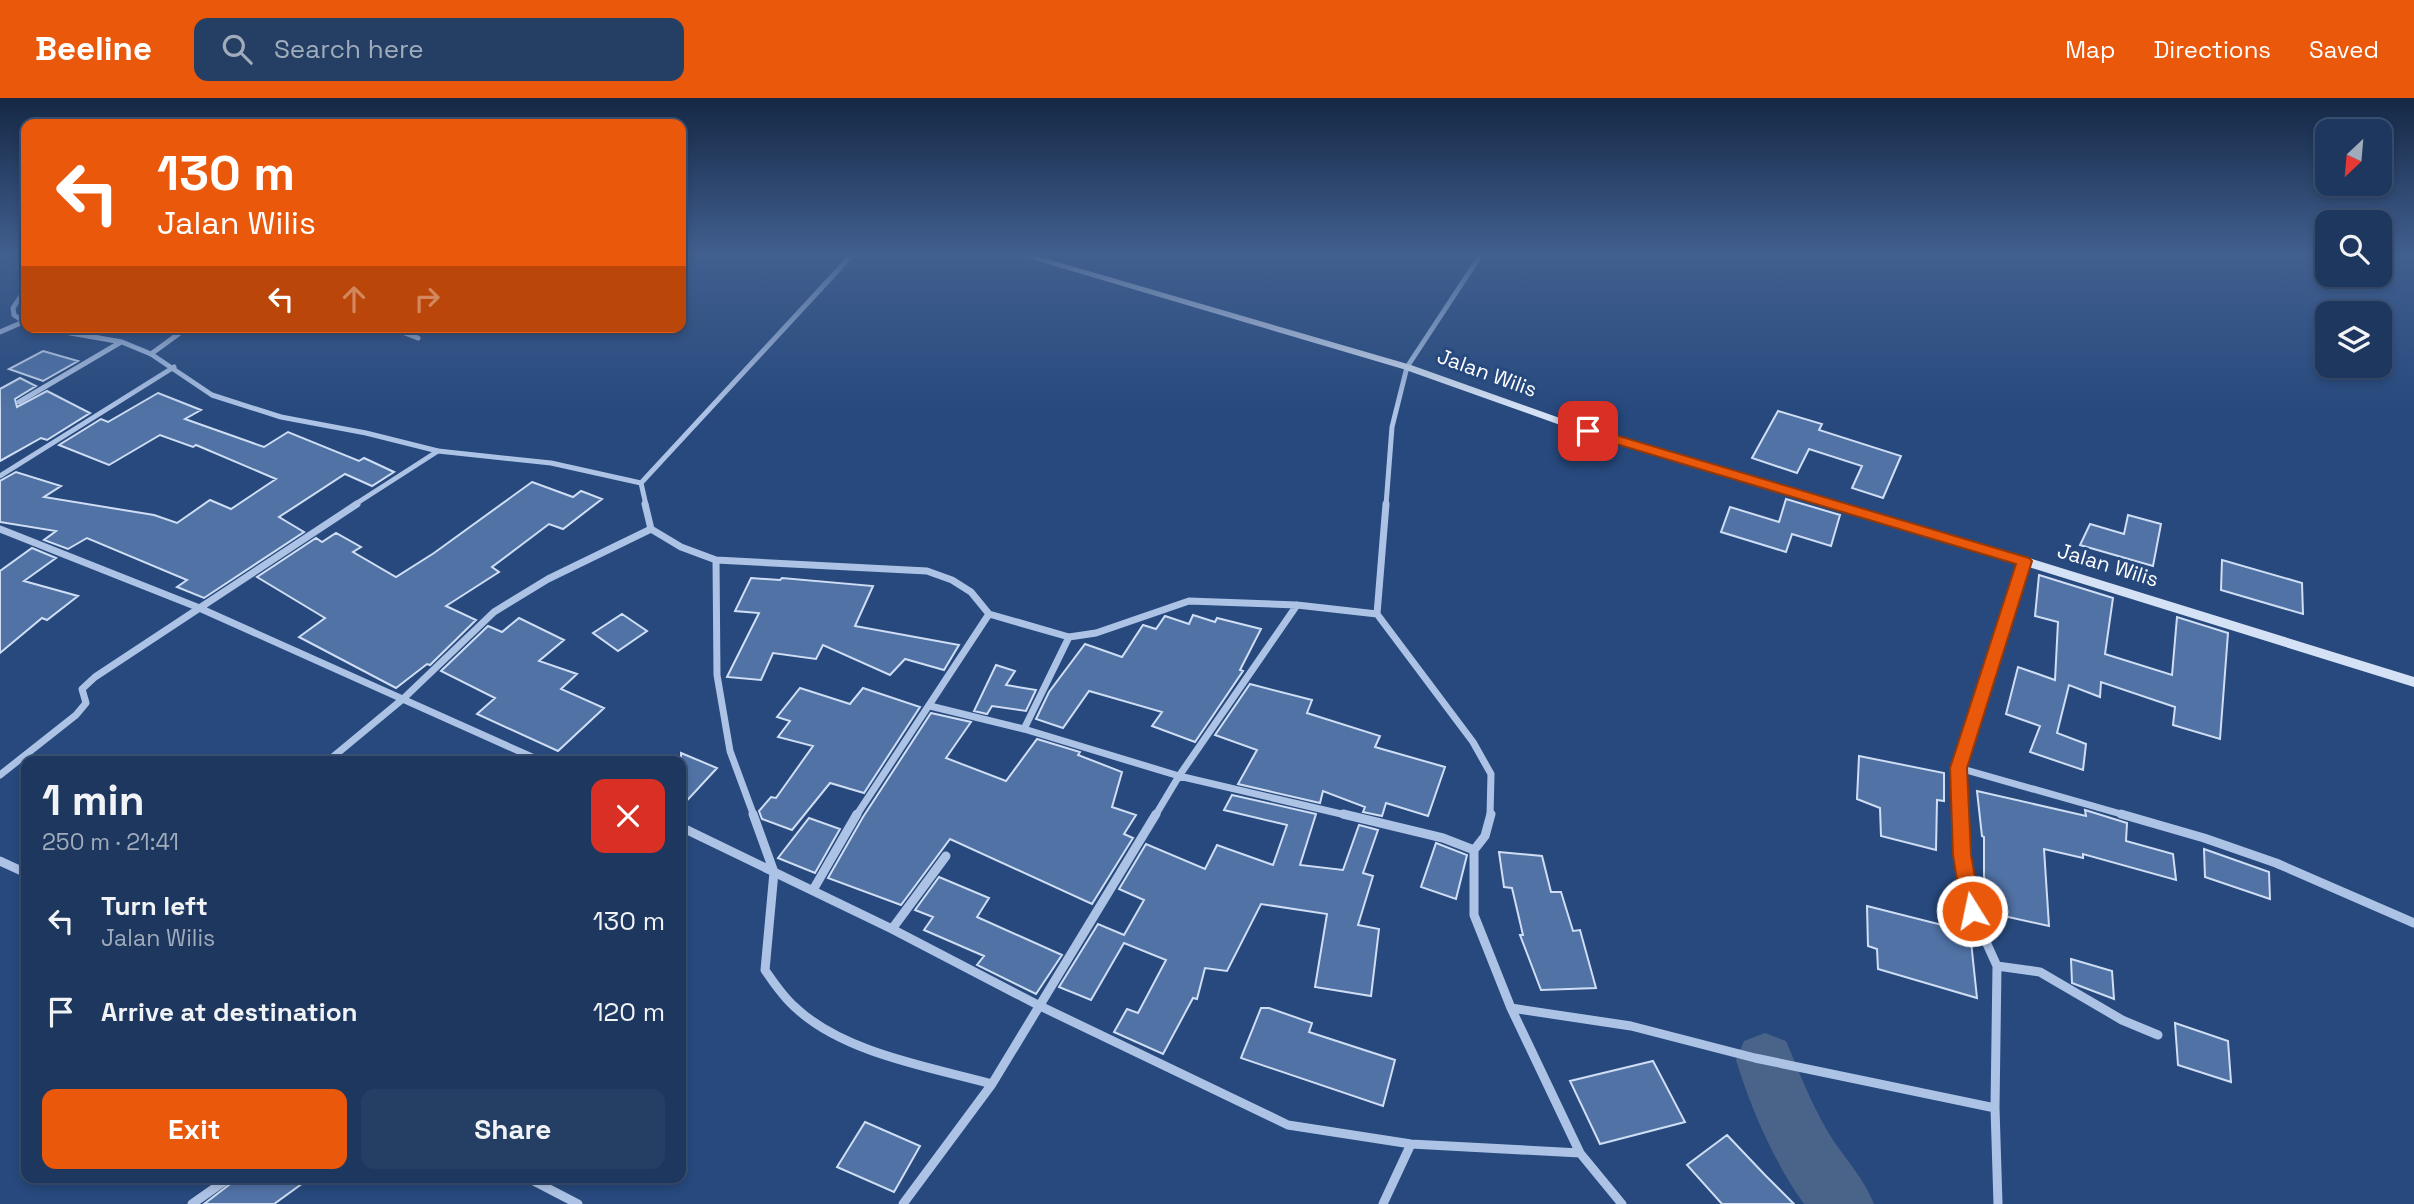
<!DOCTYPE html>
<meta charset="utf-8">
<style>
:root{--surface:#1d375e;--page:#253f64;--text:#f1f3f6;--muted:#a0acbc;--line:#3b5173;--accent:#ea580c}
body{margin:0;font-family:"Space Grotesk",sans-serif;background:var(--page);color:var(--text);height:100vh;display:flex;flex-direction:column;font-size:26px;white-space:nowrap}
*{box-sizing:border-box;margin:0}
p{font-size:23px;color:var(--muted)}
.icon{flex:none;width:38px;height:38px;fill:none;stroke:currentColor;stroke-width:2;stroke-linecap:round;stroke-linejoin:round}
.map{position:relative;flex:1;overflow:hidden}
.side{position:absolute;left:21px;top:658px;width:665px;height:427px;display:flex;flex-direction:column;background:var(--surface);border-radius:14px;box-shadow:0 4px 10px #0003,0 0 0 2px var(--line)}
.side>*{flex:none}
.top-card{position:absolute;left:21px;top:21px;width:665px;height:214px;border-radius:14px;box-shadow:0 4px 10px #0003,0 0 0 2px var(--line);background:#ea580c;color:#fff;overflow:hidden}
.needle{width:46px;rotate:206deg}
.buttons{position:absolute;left:2315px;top:21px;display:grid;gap:14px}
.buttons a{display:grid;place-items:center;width:77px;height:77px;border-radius:14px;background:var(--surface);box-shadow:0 4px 10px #0003,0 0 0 2px var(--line);font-size:35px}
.pin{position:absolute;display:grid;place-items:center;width:60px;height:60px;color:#fff;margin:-30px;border-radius:14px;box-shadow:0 4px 10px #0006}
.me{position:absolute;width:77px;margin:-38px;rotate:350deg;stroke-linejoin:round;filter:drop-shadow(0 0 5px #0008)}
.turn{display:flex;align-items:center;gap:24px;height:147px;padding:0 21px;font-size:32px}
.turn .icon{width:91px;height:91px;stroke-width:2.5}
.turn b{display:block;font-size:49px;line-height:60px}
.lanes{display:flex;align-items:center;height:66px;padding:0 21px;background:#0003;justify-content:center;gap:35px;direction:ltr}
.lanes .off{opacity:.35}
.round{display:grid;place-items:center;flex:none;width:74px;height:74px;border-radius:14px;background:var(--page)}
.overview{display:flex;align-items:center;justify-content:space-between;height:119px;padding:0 21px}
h1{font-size:42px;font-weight:700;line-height:52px}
.cta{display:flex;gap:14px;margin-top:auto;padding:14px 21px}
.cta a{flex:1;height:80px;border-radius:14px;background:var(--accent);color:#fff;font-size:28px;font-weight:700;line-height:80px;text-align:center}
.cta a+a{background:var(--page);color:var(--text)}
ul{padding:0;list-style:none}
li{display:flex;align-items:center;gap:21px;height:91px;padding:0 21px}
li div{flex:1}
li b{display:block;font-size:26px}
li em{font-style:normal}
header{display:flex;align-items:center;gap:42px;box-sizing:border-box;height:98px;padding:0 35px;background:var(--accent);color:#fff}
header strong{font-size:33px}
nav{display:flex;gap:38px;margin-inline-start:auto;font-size:24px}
.search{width:490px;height:63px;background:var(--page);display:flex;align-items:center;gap:18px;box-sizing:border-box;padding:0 24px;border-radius:14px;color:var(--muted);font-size:26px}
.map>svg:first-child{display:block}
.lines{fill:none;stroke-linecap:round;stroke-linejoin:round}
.river{fill:#4a6389;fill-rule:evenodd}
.building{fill:#5072a5;stroke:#cfdef4;stroke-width:2}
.street-far2{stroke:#adc3e5;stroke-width:5}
.street-far1{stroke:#adc3e5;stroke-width:7}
.street{stroke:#adc3e5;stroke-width:9}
.secondary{fill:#d5e2f5;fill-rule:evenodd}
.route{fill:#ea580c;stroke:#983908;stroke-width:2}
.labels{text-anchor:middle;stroke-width:6;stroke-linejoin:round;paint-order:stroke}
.street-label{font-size:21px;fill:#fff;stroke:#27497d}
</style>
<header>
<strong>Beeline</strong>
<div class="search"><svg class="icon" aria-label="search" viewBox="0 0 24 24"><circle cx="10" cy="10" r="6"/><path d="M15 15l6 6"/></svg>Search here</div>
<nav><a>Map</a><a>Directions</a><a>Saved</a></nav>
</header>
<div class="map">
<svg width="2414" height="1106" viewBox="0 0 2414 1106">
<rect width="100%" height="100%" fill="#27497d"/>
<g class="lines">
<path class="river" d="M1765,935l21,8c14,33 27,68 47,99 15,22 31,39 41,64h-70c-30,-42 -53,-95 -68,-144l8,-19z"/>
</g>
<path class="building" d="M43,253l35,10 -35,20 -34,-12z
M20,280l16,8 -21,13 2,8 30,-16 43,22 -43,27 -6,-2 -41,23v-72z
M158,295l43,17 -16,9 79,28 24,-15 71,29 5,-3 30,14 -22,14 -27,-12 -66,43 25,15 -100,66 -27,-11 10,-7 -100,-42 -19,11 -24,-9 12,-9 -56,-9v-41l16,-9 45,14 -17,11 110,18 23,8 33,-23 21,9 45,-30 -80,-34 -3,2 -33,-12 -51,30 -50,-20 42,-26 7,3z
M1778,313l44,13 -3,6 82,26 -18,42 -31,-10 10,-22 -53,-17 -12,24 -45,-15z
M532,384l41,15 8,-6 21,8 -39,30 -14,-5 -57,43 7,5 -53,34 30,14 -46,45 -3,-1 -31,24 -97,-51 26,-19 -68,-41 59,-39 6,4 14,-9 25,14 -8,5 43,25 38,-24z
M1786,401l54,16 -9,31 -39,-12 -6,18 -65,-20 9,-25 49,15z
M2128,417l33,9 -8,42 -73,-21 10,-21 34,10z
M32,450l24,10 -32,23 54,15 -31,24 -5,-2 -42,35v-82z
M2222,462l80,23 1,31 -82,-24z
M2039,477l74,23 -8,56 67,21 5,-58 51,16 -8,106 -47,-14 2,-18 -74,-25 -1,15 -31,-12 -12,48 29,11 -3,26 -53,-18 10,-26 -34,-12 12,-47 37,13 3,-58 -23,-6z
M751,480l29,2 2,-2 91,8 -18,40 104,19 -15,25 -39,-11 -15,16 -67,-30 -7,14 -43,-6 -12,27 -34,-3 32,-64 -24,-2z
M622,516l25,17 -29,20 -25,-18z
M1193,517l22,7 2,-4 44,11 -21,41 3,1 -48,71 -43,-16 10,-14 -73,-21 -26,37 -27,-9 13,-27 36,-48 37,13 21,-32 13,4 9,-13 24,8z
M519,520l45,22 -25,21 38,13 -16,15 43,19 -46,43 -81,-37 18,-16 -54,-27 47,-45 14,6z
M996,567l19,6 -9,14 30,5 -10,21 -34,-5 -5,8 -13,-3z
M1250,586l62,16 -5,13 73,23 -5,11 70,20 -17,49 -42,-13 -4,13 -19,-4 2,-5 -42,-16 -3,12 -82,-19 19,-34 -42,-15z
M800,590l50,16 13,-16 57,19 -56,86 -34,-10 -38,47 -30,-11 -3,-8 12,-14 5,1 37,-52 -35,-9 12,-16 -13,-4z
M931,615l40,9 -25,36 60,23 31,-42 43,13 -2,3 44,17 -10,35 24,8 -12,19 9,4 -41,66 -142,-65 -49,66 -73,-27 35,-61z
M681,655l36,15 -36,39z
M1859,658l85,17v28l-7,-1 -1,50 -55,-14 -1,-28 -23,-9z
M1977,693l109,25 -1,-6 42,13 -1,18 47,13 3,26 -93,-26v4l-39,-9 5,77 -59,-13 -6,-37v-39l-2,-1z
M1232,697l84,19 -16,51 43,5 16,-45 19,5 -15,43 10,3 -15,49 21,4 -8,67 -56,-9 12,-73 -66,-10 -34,67 -22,-3 -8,31 -4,-1 -30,56 -49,-22 13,-23 11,4 28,-53 -42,-17 -33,57 -32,-13 39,-63 26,11 20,-35 -25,-11 27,-45 59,25 12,-24 56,20 14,-40 -63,-15z
M809,720l31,11 -25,44 -37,-15z
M1436,745l31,12 -11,44 -35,-12z
M2204,751l65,23 1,27 -65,-22z
M1499,754l43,4 9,36h10l12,39 7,-1 16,58 -55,2 -21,-55h3l-11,-47 -8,-1z
M939,779l50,21 -12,19 85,38 -26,39 -59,-29 7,-9 -60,-26 9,-13 -18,-7z
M1867,808l103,26 7,66 -99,-29 -1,-20 -9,-3z
M2071,861l41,12 2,28 -42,-16z
M1261,910h8l43,15 -3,9 86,28 -12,46 -142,-48z
M2175,925l53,18 3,41 -53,-17z
M1653,963l32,61 -85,22 -30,-63z
M865,1024l55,24 -26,46 -57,-25z
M1727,1037l38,40 29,29h-72l-35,-39z
M238,1080h72l-36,26h-70z"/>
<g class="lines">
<path class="street-far2" d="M26,190l-13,20 1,7 12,8
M36,229l86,15 29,12 61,41 69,22 85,16 72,18 113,12 90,20 5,22
M389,229l29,11
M0,234l23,-10
M151,256l37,-27
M19,304l102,-60
M0,378l174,-109
M641,385l210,-227
M354,407l84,-54
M1386,407l6,-78 15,-60 73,-111"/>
<path class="street-far1" d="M645,406l6,25 30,18 35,13 211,11 25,9 19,12 18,22 80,23 27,-4 93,-32 108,4 80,9
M1386,406l-9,110 96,128 18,32 -1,42
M0,431l197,78 344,154
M716,462l1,115 13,76 24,65
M930,608l94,23 155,47 171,40
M1024,631l45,-92
M328,663l76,-63 90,-86 54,-33 103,-50
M1959,670l169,48
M0,677l76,-60 10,-12 -4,-14 13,-12 262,-173
M856,718l133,-202
M1155,718l24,-40 118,-171
M1961,718l-2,-48 65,-207"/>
<path class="street" d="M753,716l21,58 -9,98c9,13 18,27 31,38 48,45 134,59 196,76
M1343,716l100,24 31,12
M1491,716l-6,22 -11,14v65l37,93 69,145 42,51
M1961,716l1,41 10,56 25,55 -2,142 3,96
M2121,716l83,24 72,25 138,60
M681,729l211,102 146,76 250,120 123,19 169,9
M0,763l26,12
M813,792l44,-76
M892,831l54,-73
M1997,868l43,6 82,48 36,15
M1511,910l120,18 124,32 240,50
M528,1080l50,26
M192,1106l37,-26
M903,1106l89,-120 164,-270
M1383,1106l28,-60"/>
<path class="secondary" d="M1021,158h16l374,109 160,57 458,136 385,119v10l-395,-123 -456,-138 -160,-57z"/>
</g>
<linearGradient id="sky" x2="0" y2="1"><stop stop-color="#152845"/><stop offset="0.5" stop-color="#415f8f"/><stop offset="1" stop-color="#415f8f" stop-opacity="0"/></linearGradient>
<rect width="2414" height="313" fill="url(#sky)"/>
<path class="route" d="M1588,329l441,131 3,3 -65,207 4,87 10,56 -3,6 -6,2 -7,-2 -3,-6 -9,-56 -3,-87 66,-204 -433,-130 -2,-3z"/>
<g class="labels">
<g class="street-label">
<text transform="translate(1487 275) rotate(20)" y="7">Jalan Wilis</text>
<text transform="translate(2108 467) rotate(17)" y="7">Jalan Wilis</text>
</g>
</g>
</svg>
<div class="buttons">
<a><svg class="needle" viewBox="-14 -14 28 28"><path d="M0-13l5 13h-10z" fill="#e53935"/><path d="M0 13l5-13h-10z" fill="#a0acbc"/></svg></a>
<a><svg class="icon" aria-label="search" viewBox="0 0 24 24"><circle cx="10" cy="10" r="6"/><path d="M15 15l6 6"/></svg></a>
<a><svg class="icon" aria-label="layers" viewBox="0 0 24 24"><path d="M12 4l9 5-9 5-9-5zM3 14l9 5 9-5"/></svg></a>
</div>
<div class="pin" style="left:1588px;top:333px;background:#d93025"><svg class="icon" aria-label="arrive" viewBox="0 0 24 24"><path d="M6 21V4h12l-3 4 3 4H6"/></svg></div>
<svg class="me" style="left:1972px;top:813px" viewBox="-20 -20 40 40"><circle r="17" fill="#ea580c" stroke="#fff" stroke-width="3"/><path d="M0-11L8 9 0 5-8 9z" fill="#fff"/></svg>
<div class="top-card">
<div class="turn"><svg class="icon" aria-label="left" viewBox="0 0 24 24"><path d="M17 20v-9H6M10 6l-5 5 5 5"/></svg><div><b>130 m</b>Jalan Wilis</div></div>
<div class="lanes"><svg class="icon" aria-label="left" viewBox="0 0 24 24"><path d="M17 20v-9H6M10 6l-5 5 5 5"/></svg><svg class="icon off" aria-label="ahead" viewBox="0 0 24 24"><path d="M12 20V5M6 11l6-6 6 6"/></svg><svg class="icon off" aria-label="right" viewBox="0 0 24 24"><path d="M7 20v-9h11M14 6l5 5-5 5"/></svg></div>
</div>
<section class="side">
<div class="overview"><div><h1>1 min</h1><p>250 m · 21:41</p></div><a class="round" style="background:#d93025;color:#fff"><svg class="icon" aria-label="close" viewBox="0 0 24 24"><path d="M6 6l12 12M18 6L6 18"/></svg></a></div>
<ul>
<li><svg class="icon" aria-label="left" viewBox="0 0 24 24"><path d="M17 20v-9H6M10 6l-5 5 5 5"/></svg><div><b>Turn left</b><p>Jalan Wilis</p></div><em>130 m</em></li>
<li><svg class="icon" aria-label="arrive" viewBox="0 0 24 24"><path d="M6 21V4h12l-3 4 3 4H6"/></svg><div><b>Arrive at destination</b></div><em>120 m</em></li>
</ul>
<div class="cta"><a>Exit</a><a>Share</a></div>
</section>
</div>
